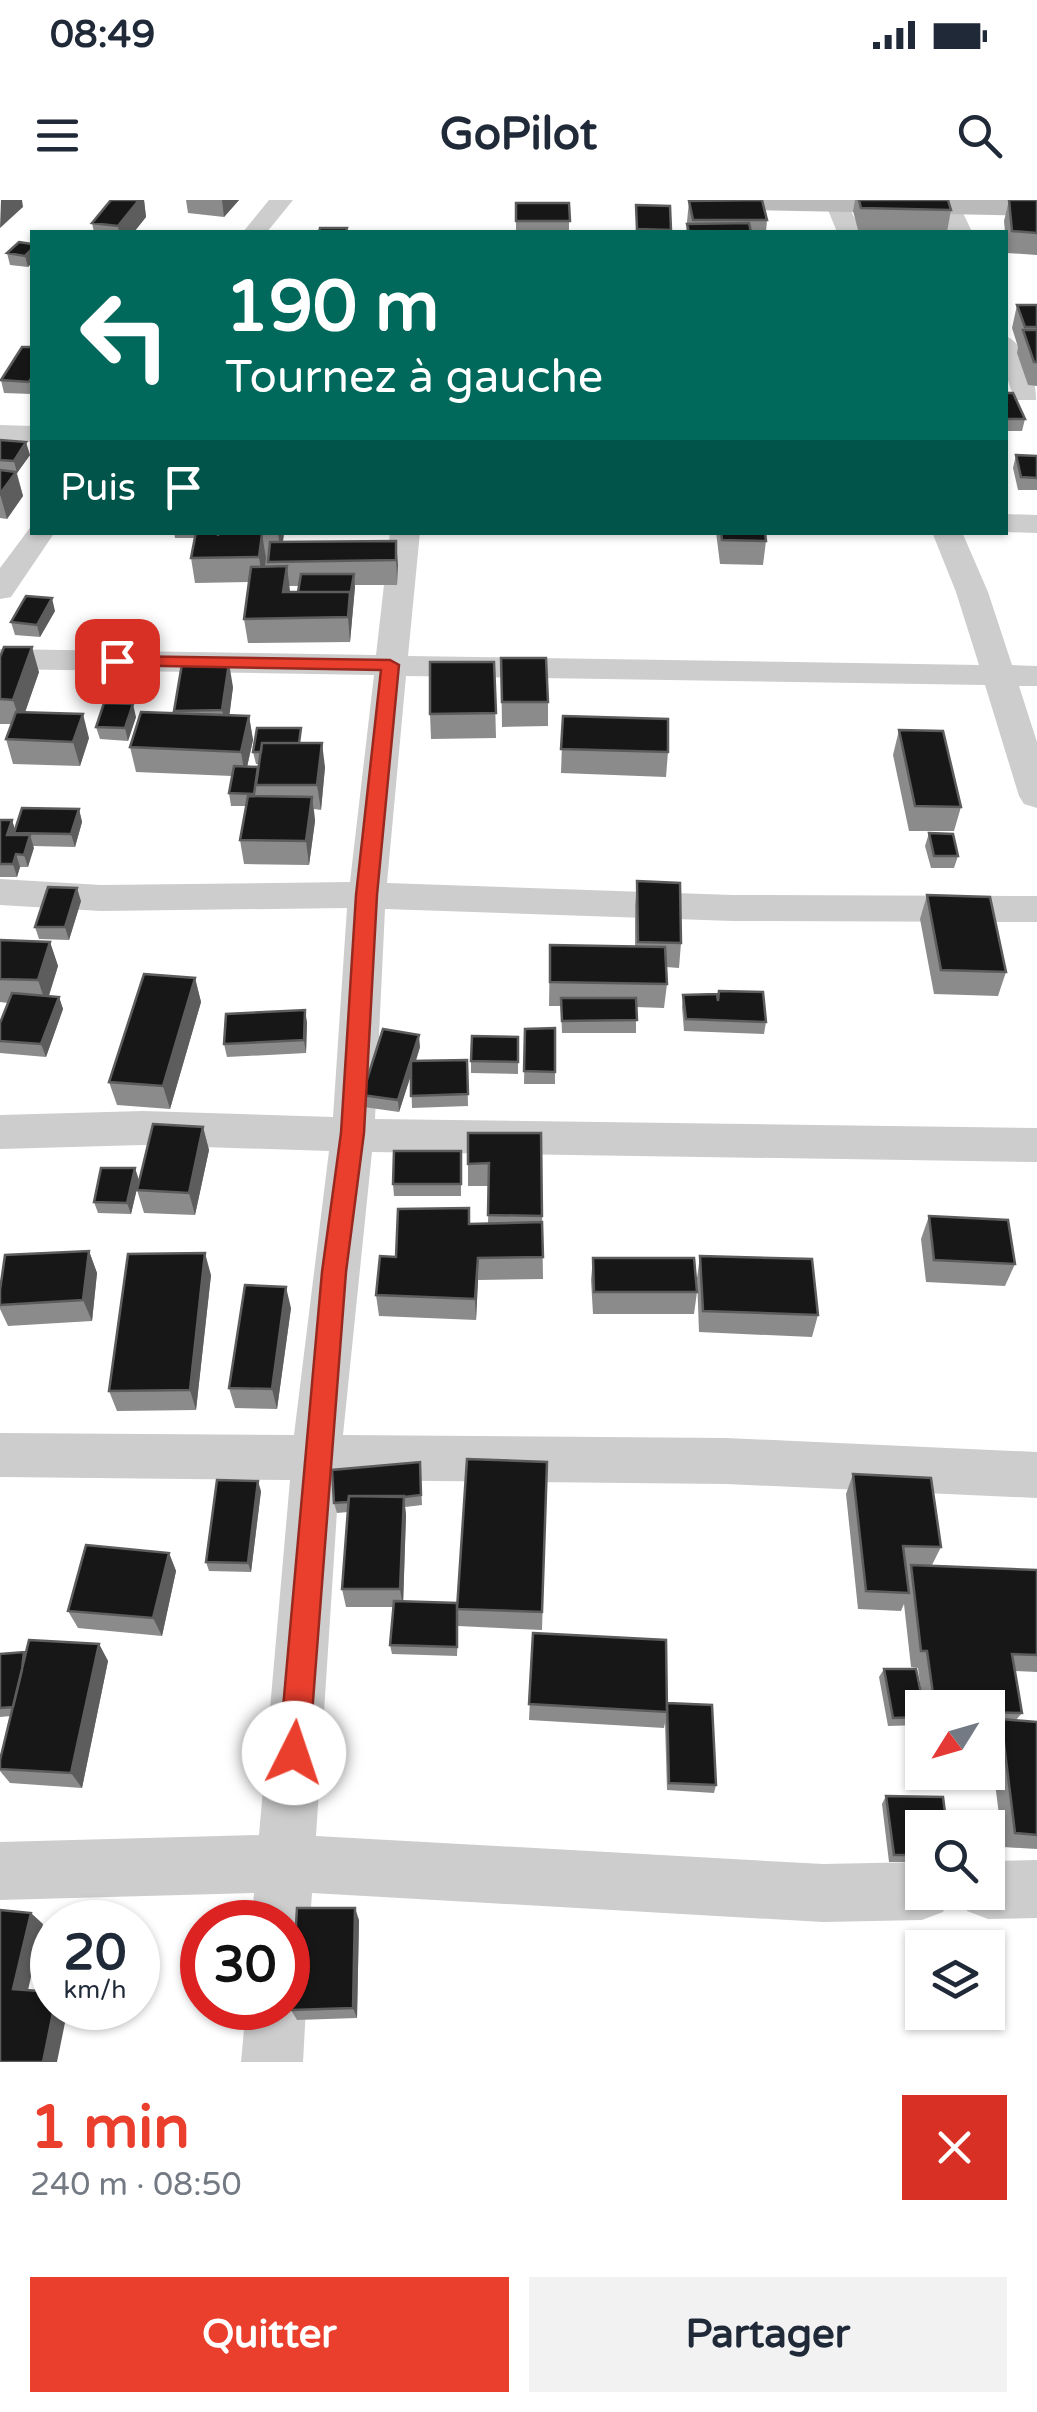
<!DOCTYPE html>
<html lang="fr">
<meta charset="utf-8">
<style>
:root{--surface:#fff;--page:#f2f2f3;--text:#1f2937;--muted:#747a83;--accent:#eb3f2e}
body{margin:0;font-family:"Varela Round",sans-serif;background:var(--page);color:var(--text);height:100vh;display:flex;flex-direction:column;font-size:38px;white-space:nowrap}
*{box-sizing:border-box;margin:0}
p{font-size:32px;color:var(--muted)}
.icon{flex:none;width:55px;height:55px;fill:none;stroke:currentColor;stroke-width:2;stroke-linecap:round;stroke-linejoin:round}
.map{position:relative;height:1862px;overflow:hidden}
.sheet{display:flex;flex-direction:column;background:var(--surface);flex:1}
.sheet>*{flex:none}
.top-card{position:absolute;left:30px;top:30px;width:978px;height:305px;border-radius:0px;box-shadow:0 2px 8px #0004;background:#00695c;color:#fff;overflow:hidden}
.needle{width:65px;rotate:233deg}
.tools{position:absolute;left:905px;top:1490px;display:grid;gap:20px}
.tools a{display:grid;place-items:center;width:100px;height:100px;border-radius:0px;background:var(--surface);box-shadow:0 2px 8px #0004;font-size:50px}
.speed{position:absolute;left:30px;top:1700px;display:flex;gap:20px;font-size:50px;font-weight:700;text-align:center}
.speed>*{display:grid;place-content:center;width:130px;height:130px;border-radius:50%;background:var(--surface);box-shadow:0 2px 8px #0004;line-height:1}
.speed small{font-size:25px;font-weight:400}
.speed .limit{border:15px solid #d22;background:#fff;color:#111}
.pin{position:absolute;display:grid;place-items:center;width:85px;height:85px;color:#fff;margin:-42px;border-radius:20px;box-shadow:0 5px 15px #0006}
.me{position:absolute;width:110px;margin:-55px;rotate:4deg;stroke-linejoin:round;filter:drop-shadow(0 0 8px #0008)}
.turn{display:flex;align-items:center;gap:35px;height:210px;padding:0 30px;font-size:45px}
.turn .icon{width:130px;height:130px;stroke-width:2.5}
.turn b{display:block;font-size:70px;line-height:85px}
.then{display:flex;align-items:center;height:95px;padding:0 30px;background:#0003;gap:20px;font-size:38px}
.round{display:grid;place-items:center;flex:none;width:105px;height:105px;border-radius:0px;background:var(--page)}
.headline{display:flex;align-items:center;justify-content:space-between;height:170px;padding:0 30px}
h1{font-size:60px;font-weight:800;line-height:75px;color:var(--accent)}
.cta{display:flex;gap:20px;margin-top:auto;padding:20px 30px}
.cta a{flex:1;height:115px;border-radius:0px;background:var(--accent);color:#fff;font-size:40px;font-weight:800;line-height:115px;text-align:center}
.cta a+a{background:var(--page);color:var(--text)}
.status{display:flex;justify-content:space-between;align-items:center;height:70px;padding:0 50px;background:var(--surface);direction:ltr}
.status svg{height:28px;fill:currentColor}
header{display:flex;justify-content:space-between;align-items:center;height:130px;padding:0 30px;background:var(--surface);font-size:45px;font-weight:800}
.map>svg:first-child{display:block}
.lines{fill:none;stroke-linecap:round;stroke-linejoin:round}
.street{fill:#cdcdcd;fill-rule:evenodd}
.secondary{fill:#bababa;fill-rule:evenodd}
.wall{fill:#8b8b8b;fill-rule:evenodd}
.shaded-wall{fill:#5d5d5d}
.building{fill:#171717;stroke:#5d5d5d;stroke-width:2.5}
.route{fill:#eb3f2e;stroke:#99291e;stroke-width:2.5}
</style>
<div class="status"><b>08:49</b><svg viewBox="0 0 49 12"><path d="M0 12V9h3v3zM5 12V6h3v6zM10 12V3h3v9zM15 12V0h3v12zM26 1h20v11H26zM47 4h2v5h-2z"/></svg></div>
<header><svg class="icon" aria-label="menu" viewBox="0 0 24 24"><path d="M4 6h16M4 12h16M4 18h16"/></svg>GoPilot<svg class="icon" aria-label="search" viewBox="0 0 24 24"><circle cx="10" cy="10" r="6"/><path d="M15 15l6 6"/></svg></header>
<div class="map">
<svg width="1037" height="1862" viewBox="0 0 1037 1862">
<rect width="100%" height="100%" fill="#fff"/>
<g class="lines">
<path class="street" d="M269,0h24l-26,32h-24z
M830,0h16l15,32h-24l-11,-27z
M941,0h16l15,32h-24l-11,-27z
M1005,136c19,5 32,46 31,64h-20c-12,-21 -11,-40 -11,-64z
M0,225l32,1v16l-32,-1z
M1005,314l32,1v18l-32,-1z
M32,325v7h23l-44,65 -11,2v-31z
M390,332h30l-12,124 571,9 -23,-73 -24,-60h30l26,60 24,73 25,1v20h-18l18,56v66l-13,-4 -5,-8 -34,-111 -579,-9 -19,207 346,12 304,1v26l-304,-1 -348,-12 -10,210 662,9v34l-665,-10 -29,283 383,3 311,14v46l-311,-14 -387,-4 -23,356 507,28 99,-2v30h29l-8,20 -21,8 -99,2 -511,-29 -2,29 -8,21 -14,6v-27h-36l2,-29 -254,7v-58l259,-7 31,-355 -290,-3v-44l294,2 35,-284 -186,-6 -143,4v-34l143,-4 190,6 14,-209 -246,3 -101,-6v-26l101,6 249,-3 24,-207 -374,-6v-20l376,6z
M1037,1660v58l-49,1 -21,-8 -7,-19h28v-31z
M288,1782l9,5 9,21 -3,54h-62l5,-54h42z"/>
<path class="secondary" d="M693,0h344v16l-329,-7 -11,-3z"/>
</g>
<path class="wall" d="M111,0h33l2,17 -12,15h-40l-2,-9z
M186,0h53l-15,17 -36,-4z
M855,0h93l3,10 -4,22 -89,-2 -5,-19z
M1009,0h28v55l-30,-2 -3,-32z
M689,1l78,19 -1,12h-80z
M516,3h53v29h-53z
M636,5l34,1 1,26h-35z
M32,44l-4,23 -18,-2 -3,-12z
M1017,105h20v81l-9,-1 -11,-32 1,-6 -6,-19z
M22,147l10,47 -28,-1 -3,-13z
M1005,193l20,26 -3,12h-17z
M0,240l30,15 -13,18 6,23 -16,23 -7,-1z
M1016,255l21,1v34h-19l-5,-22z
M174,332h110l-1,10 113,-1 1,44h-42l-5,57 -102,1 -4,-24 5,-37 -54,1 -4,-25 4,-20h-20zM289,386h10l-1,6h-9z
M716,332h49l1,9 -3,24 -43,-1z
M55,411l-15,26 -25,-2 -4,-13z
M0,457l39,15 -14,40 64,26 -9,28 -67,-2 -7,-25 5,-15h-11z
M501,458l47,44v24l-46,1z
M494,462l2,76 -65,1 -1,-25z
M233,487l-4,28 20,1 4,24 -6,27h11l1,-3h-3l-3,-12 49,-9 23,24 -4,43 -7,-1 1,12 -6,44 -65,-1 -4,-24 6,-34h-15l-2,-13 3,-17 -96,-4 -6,-25 44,-34v-2z
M563,516l105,36 -2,25 -105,-4z
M136,517l-8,24 -28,-2 -4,-12z
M899,530l62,77 -7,24h-45l-16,-76z
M79,609l3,13 -7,25 -42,-1 -5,21h-8l-3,10h-17v-57h12l3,10z
M929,633l29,23 -4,12h-23l-6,-22z
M637,681l44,62 -2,25 -13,-1 1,17 -3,24 -28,-1v26h-74l-1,-27h-12l1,-61 85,2v-41z
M927,695l79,77 -8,24 -64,-2 -14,-75z
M81,701l-12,39 -30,-1 -4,-12z
M0,740l50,2 8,24 -9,30 10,1 4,12 -17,48 -46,-4v-30l8,-20 -8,-1z
M195,778l6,24 -31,107 -53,-4 -8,-23z
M683,795l35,4 48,23 -2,12 -80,-3 -2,-24z
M307,822l-1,31 -79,4 -3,-13z
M555,828v56h-31l1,-55z
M518,837v37l-47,-1v-12z
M420,847l-4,14 51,-1 1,46 -56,2 -1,-33 -12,37 -35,-5 -2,-12z
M203,927l6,23 -14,65 -51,-2 -7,-23z
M541,933l2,146 -65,1 -2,40 -97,-4 -3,-21 20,-38 73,-33 19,-1 1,-37h-21v-22z
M461,951v45h-67l-1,-12z
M139,980l-8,34 -33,-1 -4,-11z
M929,1016l86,48 -10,22 -79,-4 -5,-43z
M89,1051l8,22 -5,48 -84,5 -8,-17v-19z
M700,1056l118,59 -6,22 -113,-5 -2,-54z
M593,1058l104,34 -3,22h-101l-2,-34z
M211,1075l-15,135 -79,1 -8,-20z
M291,1108l-14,101 -42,-1 -6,-20z
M420,1262l2,43 -17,2 1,8 -3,87 54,1 90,-141 -5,168 -84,-4 -1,30 -65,-2 -2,-9 4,-38h-48l-4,-18 6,-77 -11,1 -3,-10z
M853,1274l88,73 -9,18 105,5v102l-22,-1 7,42 -6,7 21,2v127l-34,-2 -14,-112 5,-7h-6v-20h-66v14l-1,3 -33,1 -9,-49 5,-8 38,29 -4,-30 -7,-1 -7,-63 -3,7 -43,-2 -12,-115z
M261,1291l-10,81 -42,-1 -3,-9z
M169,1353l7,18 -14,65 -84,-8 -10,-17z
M533,1433l134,70 49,82 -2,8 -47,-3 -2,-67 -1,5 -135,-8z
M99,1444l9,17 -26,127 -72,-5 -10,-12v-11l11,-44 -11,1v-63l24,-2 1,3z
M886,1596l36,32v34h-33l-7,-58z
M359,1720l-2,98 -60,2 -6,-10z"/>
<path class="shaded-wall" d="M1,0h21l1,7 -23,21z
M139,0h5l2,17 -12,15h-15l-1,-6z
M222,0h17l-15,17z
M32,49v14l-4,4 -3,-11z
M26,242l4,13 -13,18 -3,-12z
M16,272l7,24 -16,23 -7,-25z
M278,332h6l-3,26z
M262,334l4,24 -3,24 -4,-25z
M396,341l2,24 -1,20 -1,-25z
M287,366l3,25 -3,26 -4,-25z
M354,374l1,13 -5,55 -2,-25z
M52,398l3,13 -15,26 -3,-12z
M32,447l7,25 -18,52 -8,-24z
M229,463l4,24 -6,48 -5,-25z
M133,504l3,13 -8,24 -3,-13z
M83,514l6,24 -9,28 -7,-24z
M249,516l4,24 -8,36 -4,-24z
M322,543l3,24 -4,43 -4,-25z
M312,597l3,24 -6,44 -3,-24z
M79,609l3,13 -7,25 -4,-13z
M12,620l4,13h-2l1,3 -8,-1z
M30,635l4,13 -6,19 -4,-12z
M16,654l4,13 -3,10 -4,-13z
M77,688l4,13 -12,39 -4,-13z
M50,742l8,24 -12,38 -8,-24z
M195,778l6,24 -31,107 -7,-23z
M59,797l4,12 -17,48 -5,-13z
M305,810l2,12 -1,31 -2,-13z
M419,835l1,12 -21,65 -1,-12z
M203,927l6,23 -14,65 -6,-22z
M135,968l4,12 -8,34 -4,-11z
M89,1051l8,22 -5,48 -9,-21z
M205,1053l6,22 -15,135 -6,-20z
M478,1058v22l-2,40 -1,-21z
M286,1087l5,21 -14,101 -5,-20z
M258,1281l3,10 -10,81 -3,-9z
M404,1296l2,19 -3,92 -3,-18z
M169,1353l7,18 -14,65 -9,-18z
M99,1444l9,17 -26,127 -11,-15z
M355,1708l4,12 -2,98 -4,-10z
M31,1713l12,11 -17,75 -13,-10z
M54,1808h14l-11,54h-14z"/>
<path class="building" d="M111,0h28l-21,26 -26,-3z
M762,0l5,20h-74l-4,-19z
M859,0h89l3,10 -90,-2z
M1009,0h28v33l-25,-2z
M516,3h53l1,18h-54z
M636,5l34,1 1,24 -34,-1z
M749,23l2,9h-62l-2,-8z
M320,28h27l-1,4h-27z
M19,42l13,2v5l-7,7 -18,-3z
M1017,105h20v22h-12z
M1023,130h14v32h-3z
M22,147h10v30l-3,5 -28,-2z
M1005,193h8l12,26h-20z
M0,240l26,2 -12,19 -14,-1z
M1016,255l21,1v22l-16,-1z
M0,270l16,2 -16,22z
M196,332h22v4v-4h60l-16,2 -3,23 -68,1z
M721,332h44l1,9 -44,-1z
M396,341v19l-128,2 2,-20z
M287,366l-4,26h67l-2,25 -104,2 7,-52z
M301,374h53l-4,23v-5h-52z
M26,396l26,2 -15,27 -26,-3z
M4,447h28l-19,53 -13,-1v-42z
M501,458h45l2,44h-46z
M430,462h64l2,51 -66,1z
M229,463l-7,47 -48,1 8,-47z
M104,503l29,1 -8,24 -29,-1z
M16,512l67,2 -10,28 -67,-3z
M141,512l108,4 -8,36 -111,-5z
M563,516l105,3v33l-107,-3z
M257,528h44l-2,15h-37l-1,9h-8z
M899,530l44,1 18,76 -46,-1z
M262,543h60l-5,42h-61z
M234,566l24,1 -4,27 -25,-1z
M248,596l64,1 -6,44 -66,-1z
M22,608l57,1 -8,25 -57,-1z
M0,620h12l-5,15h23l-6,20 -8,-1 -3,10h-13z
M929,633l24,1 5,22h-24z
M637,681l43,2 1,60 -43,-1z
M48,687l29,1 -12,39h-30z
M927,695l63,2 16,75 -65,-2z
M0,740l50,2 -12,38 -38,-1z
M550,745l115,2 2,37 -117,-2z
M144,774l51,4 -32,108 -54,-4z
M719,791l44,1 3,30 -80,-3 -3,-24 34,-1 1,7z
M12,793l47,4 -18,47 -41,-3v-18z
M561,798h75l1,22 -75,1z
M305,810l-1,30 -80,4 2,-30z
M555,828v44l-31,-1 1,-42z
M383,829l36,6 -21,65 -36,-5z
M472,836l46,1v25l-47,-1z
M467,860l1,34 -57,2v-35z
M153,924l50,3 -14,66 -52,-3z
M468,933h73l1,83 -54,-1 1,-52 -21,1z
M394,951h67v33h-68z
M101,968h34l-8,35 -33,-1z
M469,1008v16l73,-2 1,35 -65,1 -3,41 -99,-4 4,-39 16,1 2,-48z
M929,1016l79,4 7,44 -81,-4z
M89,1051l-6,49 -83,5v-15l5,-35z
M205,1053l-15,137 -81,1 19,-137z
M700,1056l112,3 6,56 -115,-4z
M593,1058h101l3,34h-103z
M245,1085l41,2 -14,102 -43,-1z
M467,1259l80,3 -5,150 -85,-3z
M420,1262l1,33 -17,2 -55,-1 -1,6 -14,1 -2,-33z
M853,1274l78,4 10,69 -38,-1 6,47 -43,-2z
M217,1280l41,1 -10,82 -42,-1z
M349,1296h55l-4,93h-58z
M86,1345l83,8 -16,65 -85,-7z
M911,1365l126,5v85l-25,-1 10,59 -34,-1v-4h-53l-8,-57h-6z
M394,1401l63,2v44l-67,-2z
M533,1433l133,7 1,72 -138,-8z
M29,1440l70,4 -28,129 -71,-4v-9z
M24,1452l-2,18 -9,37 -13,1v-54z
M884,1469h32l8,39h-2v9l-29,1z
M667,1503l45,2 4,80 -47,-2z
M1001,1519l36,3v113l-22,-2z
M886,1596l57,1 4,31h-25v27h-28z
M297,1708h58l-2,100 -62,2z
M0,1710l31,3 -18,76 39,3v16h2l-11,54h-43z"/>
<path class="route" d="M117,456l273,4 9,5 -22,230 -13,238 -18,139 -37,481 -5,11 -10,4 -10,-4 -5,-11 43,-481 19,-139 15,-238 25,-225 -270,-5v-8z"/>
</svg>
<div class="tools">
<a><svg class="needle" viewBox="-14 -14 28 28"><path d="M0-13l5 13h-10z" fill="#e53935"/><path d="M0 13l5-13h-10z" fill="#747a83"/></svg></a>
<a><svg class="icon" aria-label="search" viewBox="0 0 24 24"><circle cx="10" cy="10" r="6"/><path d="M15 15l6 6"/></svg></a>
<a><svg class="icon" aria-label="layers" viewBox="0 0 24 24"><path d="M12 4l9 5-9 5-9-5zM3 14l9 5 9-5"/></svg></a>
</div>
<div class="speed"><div>20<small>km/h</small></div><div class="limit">30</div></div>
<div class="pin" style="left:117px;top:461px;background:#d93025"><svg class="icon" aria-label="arrive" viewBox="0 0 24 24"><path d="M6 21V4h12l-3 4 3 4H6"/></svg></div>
<svg class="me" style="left:294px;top:1553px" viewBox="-20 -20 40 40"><circle r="19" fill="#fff"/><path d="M0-13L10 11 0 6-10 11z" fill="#eb3f2e"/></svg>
<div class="top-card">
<div class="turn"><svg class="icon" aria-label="left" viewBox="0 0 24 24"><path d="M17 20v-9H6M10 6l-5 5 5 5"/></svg><div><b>190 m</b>Tournez à gauche</div></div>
<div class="then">Puis<svg class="icon" aria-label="arrive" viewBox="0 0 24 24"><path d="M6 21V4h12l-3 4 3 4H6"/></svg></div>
</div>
</div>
<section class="sheet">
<div class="headline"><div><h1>1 min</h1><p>240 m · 08:50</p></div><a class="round" style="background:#d93025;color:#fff"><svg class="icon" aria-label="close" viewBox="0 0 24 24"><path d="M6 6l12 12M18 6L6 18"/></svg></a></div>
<div class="cta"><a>Quitter</a><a>Partager</a></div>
</section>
